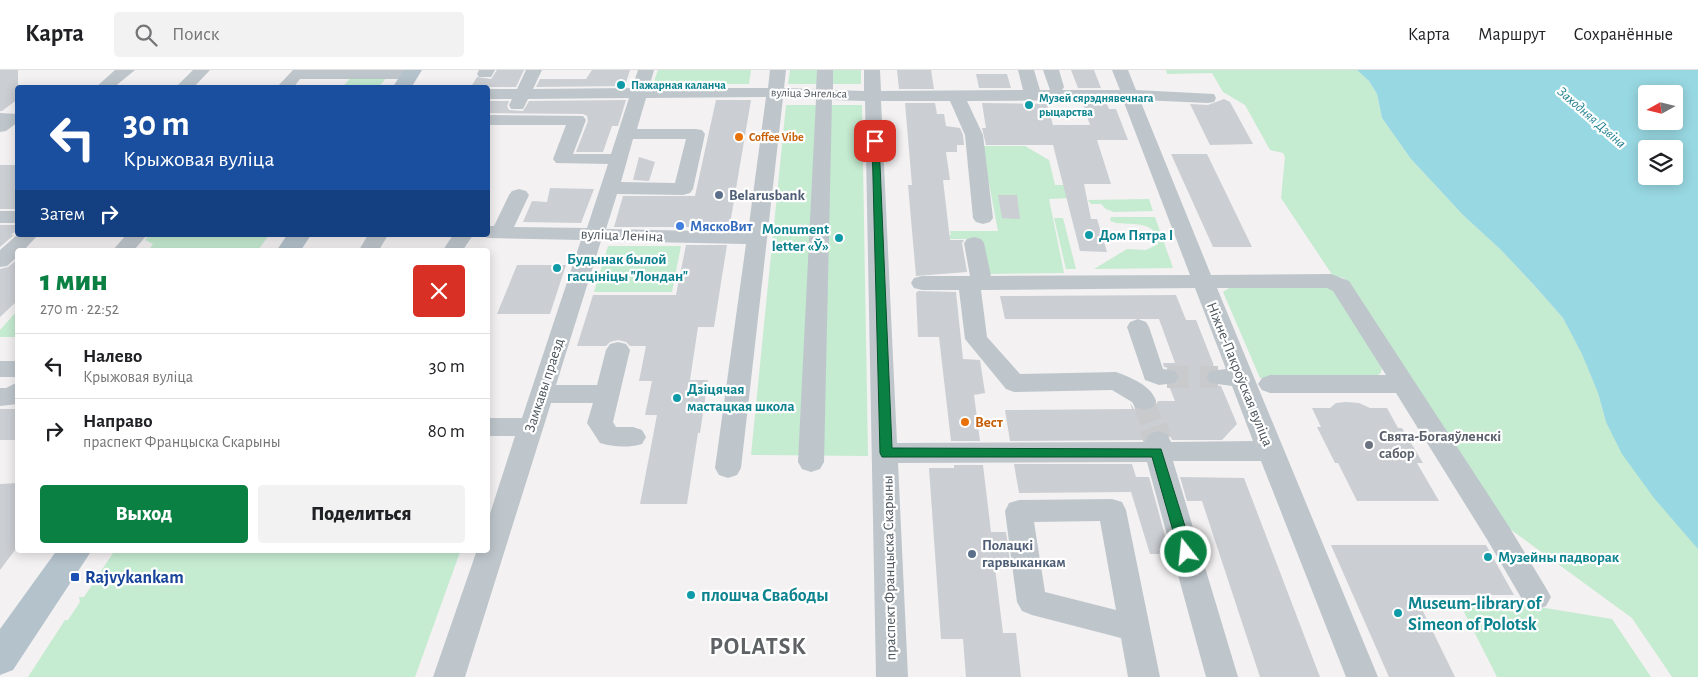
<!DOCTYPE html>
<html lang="ru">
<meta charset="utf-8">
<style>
:root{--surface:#fff;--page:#f2f2f2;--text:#202124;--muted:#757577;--line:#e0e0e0;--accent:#0b8043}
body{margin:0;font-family:"Alegreya Sans",sans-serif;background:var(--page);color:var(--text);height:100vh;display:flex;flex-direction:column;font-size:19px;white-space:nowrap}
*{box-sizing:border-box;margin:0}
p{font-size:16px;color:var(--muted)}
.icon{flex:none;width:28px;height:28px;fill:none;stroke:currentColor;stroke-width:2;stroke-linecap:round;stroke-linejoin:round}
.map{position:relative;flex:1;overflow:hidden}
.panel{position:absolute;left:15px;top:178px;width:475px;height:305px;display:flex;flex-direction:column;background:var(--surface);border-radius:5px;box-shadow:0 2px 12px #0003}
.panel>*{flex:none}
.top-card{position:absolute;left:15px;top:15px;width:475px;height:152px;border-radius:5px;box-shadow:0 2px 12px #0003;background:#1a4fa0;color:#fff;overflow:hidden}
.needle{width:32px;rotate:262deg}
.controls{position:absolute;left:1638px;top:15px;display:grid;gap:10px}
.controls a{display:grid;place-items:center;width:45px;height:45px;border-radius:5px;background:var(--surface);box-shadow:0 2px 12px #0003;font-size:25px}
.pin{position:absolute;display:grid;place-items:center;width:42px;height:42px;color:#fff;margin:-21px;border-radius:10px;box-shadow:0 2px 8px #0006}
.me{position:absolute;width:55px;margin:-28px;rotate:344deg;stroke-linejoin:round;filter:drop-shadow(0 0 4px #0008)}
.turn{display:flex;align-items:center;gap:18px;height:105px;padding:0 25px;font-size:22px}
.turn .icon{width:65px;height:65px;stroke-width:2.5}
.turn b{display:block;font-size:35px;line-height:42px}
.then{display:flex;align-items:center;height:48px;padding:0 25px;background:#0003;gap:10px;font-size:19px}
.round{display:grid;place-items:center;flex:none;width:52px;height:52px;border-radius:5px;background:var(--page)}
.summary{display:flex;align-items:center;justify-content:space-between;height:85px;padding:0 25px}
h1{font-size:30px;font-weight:800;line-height:38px;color:var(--accent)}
.action{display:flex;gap:10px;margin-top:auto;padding:10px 25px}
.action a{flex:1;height:58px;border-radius:5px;background:var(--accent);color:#fff;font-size:20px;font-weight:800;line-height:58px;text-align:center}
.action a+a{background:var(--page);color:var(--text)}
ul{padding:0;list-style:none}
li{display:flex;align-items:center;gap:15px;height:65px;padding:0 25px;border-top:1px solid var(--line)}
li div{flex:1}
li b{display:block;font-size:19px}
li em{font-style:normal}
header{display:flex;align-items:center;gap:30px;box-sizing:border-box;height:70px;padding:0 25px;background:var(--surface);border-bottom:1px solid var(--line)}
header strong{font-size:24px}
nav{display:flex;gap:28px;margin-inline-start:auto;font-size:18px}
.search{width:350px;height:45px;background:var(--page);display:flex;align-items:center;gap:12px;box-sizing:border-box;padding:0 18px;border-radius:5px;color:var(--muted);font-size:19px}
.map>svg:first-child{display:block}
.green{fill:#c5ebd1}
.water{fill:#98d8e2;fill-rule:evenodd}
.building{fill:#cbced3}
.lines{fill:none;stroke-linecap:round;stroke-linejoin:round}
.minor-tunnel-far1{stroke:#c9cacc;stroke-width:22;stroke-dasharray:22 11;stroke-linecap:butt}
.minor-tunnel{stroke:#c9cacc;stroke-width:28;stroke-dasharray:28 14;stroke-linecap:butt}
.minor{fill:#bec6cc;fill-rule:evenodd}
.major{fill:#b4c2cc;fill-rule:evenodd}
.route{fill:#0b8043;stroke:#07532c}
.culture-dot{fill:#0f9aa8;stroke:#fff;stroke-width:2}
.food-dot{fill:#e8710a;stroke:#fff;stroke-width:2}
.service-dot{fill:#5c6f8a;stroke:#fff;stroke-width:2}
.shop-dot{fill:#3f7fe0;stroke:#fff;stroke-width:2}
.worship-dot{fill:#6b7280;stroke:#fff;stroke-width:2}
.transit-dot{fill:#1a4fb4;stroke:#fff;stroke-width:2}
.labels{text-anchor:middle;stroke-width:4.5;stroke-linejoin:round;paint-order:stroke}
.far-culture-label{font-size:12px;font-weight:bold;fill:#0d838f;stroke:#fff;text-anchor:start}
.far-street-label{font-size:12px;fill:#4b555c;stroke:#fff}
.far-food-label{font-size:12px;font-weight:bold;fill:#c56008;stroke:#fff;text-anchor:start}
.far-water-label{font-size:14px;font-style:italic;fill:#1d7e8e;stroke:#fff}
.service-label{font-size:15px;font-weight:bold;fill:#4e5e75;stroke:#fff;text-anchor:start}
.shop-label{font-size:15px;font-weight:bold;fill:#366cbe;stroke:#fff;text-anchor:start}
.culture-label{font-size:15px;font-weight:bold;fill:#0d838f;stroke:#fff;text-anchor:start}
.street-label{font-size:15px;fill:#4b555c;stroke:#fff}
.food-label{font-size:15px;font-weight:bold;fill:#c56008;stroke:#fff;text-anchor:start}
.worship-label{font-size:15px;font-weight:bold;fill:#5b616d;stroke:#fff;text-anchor:start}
.near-transit-label{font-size:18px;font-weight:bold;fill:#164399;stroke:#fff;text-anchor:start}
.near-culture-label{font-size:18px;font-weight:bold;fill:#0d838f;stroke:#fff;text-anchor:start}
.near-district-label{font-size:24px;font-weight:bold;letter-spacing:1px;fill:#5e6265;stroke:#fff}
</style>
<header>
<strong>Карта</strong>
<div class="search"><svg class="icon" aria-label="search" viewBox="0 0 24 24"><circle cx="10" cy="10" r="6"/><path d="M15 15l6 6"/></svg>Поиск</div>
<nav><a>Карта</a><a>Маршрут</a><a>Сохранённые</a></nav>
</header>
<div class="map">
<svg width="1698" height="607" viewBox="0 0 1698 607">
<rect width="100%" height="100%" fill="#f3f1f1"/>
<path class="green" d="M658,0h93l-2,14h-96z
M790,0h71v14h-73z
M1166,0h191l12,11 8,13 5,24 29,41 52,56 38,35 33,35 29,33 19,35 16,40 8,29 92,127v128h-26l-40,-59 -122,-89 -166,-251 -11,-2 -52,-78 4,-41 -2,-4 -13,-3 -25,-45 -22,-13 -11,-19 -45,1z
M350,8h36l-7,9 -37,1z
M786,35h76l6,351 -117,-1z
M982,76h43l24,14 6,25h11l4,13 -21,1 15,74 -78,1 -7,-35h-33l-1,-3 6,-1 -1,-4h48z
M1149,129l4,12 -39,1 -8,-3 -5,-5h-10l-3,-4z
M1111,147h44l18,51 -79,1 33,-20 19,1 12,-6 1,-6c-11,-21 -32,-10 -49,-17z
M1054,148h9l13,51h-10z
M149,165h120l-11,15h-109l4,-6 -8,-4z
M608,176h73l-9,46h-78z
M1229,218h101l6,3 46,78 -2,5 -8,3 -112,1 -37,-86z
M17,241v26h-17v-7z
M171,480h74l-1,2 179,-2v2h37l-45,125h-387l37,-57h3l12,-18 -1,-5h5l29,-44h54z
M1459,532l56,1 97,16 39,58h-154z"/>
<path class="water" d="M1357,0h341v479l-44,-51 -32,-44 -16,-32 -8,-29 -16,-39 -19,-36 -29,-33 -33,-35 -38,-35 -52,-56 -29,-41 -5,-24 -8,-13zM1646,24h28v27h-28zM1646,79h28v27h-28z"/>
<path class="building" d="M0,0h18v29l-16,12h-2z
M497,0h27l-8,17h-45l6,-10 14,2z
M592,0h38l-5,16 -89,1 4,-8h46z
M897,0h34l3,19h-35z
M1071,0h23l7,18h-23z
M976,4h31l4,14h-32z
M1224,29l6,3 23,42 -43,1 -20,-41 18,1z
M626,30l-8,26h-6l-9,26h-27l12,-31 -1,-5 -4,-2 -95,-1v-8l2,-4h19l-2,5 2,4 14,1 6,-10z
M716,30h35l-22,130 -40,-1v-2h-75l9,-31h72z
M1082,32h24l3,7h7l12,31h-31l14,44h-27l7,35h6l10,33 -27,-1 -27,-106h-67l-4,-17h4l-4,-25 65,1 6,21h37z
M905,33h30l2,11h7l2,12 14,2 3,7 1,10h-7v7h-11l4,28h-7l7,60h14l-2,3 5,29 -51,4 -8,-91h4z
M1171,84h36l45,93h-39z
M639,87l16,5 -6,19 -16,-1z
M0,95h18v44h-18z
M550,118l44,1 -13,34 -58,-1 9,-21 15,1z
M998,125h19l3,24 -18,-1z
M0,155h18v4l-7,6h3l-14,12z
M686,175h41l-13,82h-16l-8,53h18l-8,53h-2l-11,71h-47l17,-89h-12l7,-34h-13l7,-35h-16l-4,-4 -8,-2 -8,2 -4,4h-29l16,-51h83z
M18,189v41l-18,17v-48l8,-2z
M517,195h49l-16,49h-53z
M918,221l38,1 7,67 17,1 5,33 -11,2 6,46h-29l-12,-104h-21l-2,-44z
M1176,225l10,25h10l17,43 1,6 -6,1 -4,8 6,7 11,1 16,38 -15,16h-50l-4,-8 -11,-3 -9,3 -4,8 -134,1 -5,-31 127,-1 -2,-6 4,6 11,3 9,-3 4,-8h17l-6,-15 8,-2 4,-8 -6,-7 -11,-2 -1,-4h12l-16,-44h-154l-5,-23z
M1346,332l13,1 11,5h17l11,20h4l21,35h-6l22,38h-82l-19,-38h-3l-18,-36h4l-9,-19h18l6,-5z
M0,339h18v31h-18z
M1014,394h118l4,13h13l21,77h-20l-19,-62 -112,1z
M954,395h29l8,67h15l4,28h-16l9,73h13l5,44h-55l-3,-38h-22l-12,-171h25z
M1180,407l64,1 76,199h-60l-58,-176h-15z
M18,413v63l-18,24v-86z
M1331,475h155l28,50h-99l40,82h-66z"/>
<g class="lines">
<path class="minor-tunnel-far1" d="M1167,307h51
M1144,331l9,27"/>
<path class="minor-tunnel" d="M1153,357l5,14"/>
<path class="minor" d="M115,0h20l-22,18h-18z
M193,0h17l-17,18h-18z
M293,0h120l5,4 -2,3 -6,2h-110l-7,9h-17z
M479,0h16l-4,7h-12l-2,-3z
M526,0h16l-9,19 99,-1 6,-18h16l-5,18h119l2,-18h16l-2,18 32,1 1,-19h16v20l31,1v-21h16l1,21 142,-1 -5,-20h16l6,20h10l-7,-20h16l5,17 -2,3h58l-8,-20h16l8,20 78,4 2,4 -2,4 -6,1 -68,-3 71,175 120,-1 18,7 159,244 38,63 5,9 -5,9 -10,4 -10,-4 -38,-65 -92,-148h-126l-8,-3 -4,-6 4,-6 8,-3h116l-53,-84 -6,-3h-110l161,389h-32l-85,-216h-88l65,216h-32l-59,-215 -249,1 10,214h-32l-11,-576 -33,-1 -8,362 -4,7 -9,3 -9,-3 -4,-7 18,-363 -33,-1 -42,370 -4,7 -9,3 -9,-3 -4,-7 31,-224 -145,-3 -45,144h41l9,-35 4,-6 8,-2 8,2 4,6 -17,72 3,5h17l9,3 4,7 -4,7c-14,4 -29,3 -42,-1l-13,-20 6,-20h-42l-86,274h-32l44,-127h11v-30l27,-84h-27v-18h34l59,-178 -93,-2 -8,-3h8v-9h6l15,-31 3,-4 7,-2 7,2 3,4 -15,32 73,1 21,-64 -52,-1 -3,-4 13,-34h-78v-10l95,1 3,4 -13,34h38l18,-56 -101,1 -5,10h-12l-2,-4 3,-6h-24v-10h29zM766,27l-18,135 -142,-3 11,-35 66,1 7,-2 3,-4 12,-55 -3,-4 -6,-1h-59l9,-31zM1123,30l67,175 -199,1 -7,-33 -3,-4 -7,-2 -7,2 -3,4 6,33h-48l-8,2 -3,5 3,5 8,2h37l6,49 41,50 8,3 98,-2 20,12 3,5 9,3 9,-3 3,-6c-4,-15 -26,-24 -40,-29l-96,2 -33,-37 -6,-47 214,-2 31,81 -16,2 -4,6 4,6 22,3 21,55 -82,1 -4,-8 -9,-3 -9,3 -4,8 -248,1 -16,-342h69l15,34 8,83 3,4 7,2 7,-2 3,-4 -10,-83 -16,-34zM633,69h53l-11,44 -54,-1z
M0,43l18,1v8l-12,9 -6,1z
M0,141h18v12h-18z
M18,164l20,1 -14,15h-6v6l-11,10 -7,1v-17z
M126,165h21l-13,15h-21z
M368,165h20l-9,15h-20z
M453,165h20l-10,15h-20z
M1138,249l8,3 3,5 14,42 12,2 4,6 -4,6 -16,2 -14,-5 -18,-53 3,-5z
M0,291h18v16h-18z
M18,312v22l-18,2v-18h6z
M1112,429l10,3 4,8 34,167h-32l-7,-39 -89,-23 -10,-4 -5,-9 -12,-91 4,-8 10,-3zM1100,451l16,89 -71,-18 -11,-70z"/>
<path class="major" d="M404,0h18l-11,18h-19z
M287,165h24l-10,15h-24z
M57,480h35l-79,120 -13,5v-46z"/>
</g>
<path class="route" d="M872,69l7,2 13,307 269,1 32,103 -2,4 -5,2 -5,-2 -2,-4 -27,-95h-270l-2,-4z"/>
<g class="culture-dot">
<circle cx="621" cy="15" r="5"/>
<circle cx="1029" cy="35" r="5"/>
<circle cx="1089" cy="165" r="5"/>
<circle cx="839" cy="168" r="5"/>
<circle cx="557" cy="198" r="5"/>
<circle cx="677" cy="328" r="5"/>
<circle cx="1488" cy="487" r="5"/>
<circle cx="691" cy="525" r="5"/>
<circle cx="1398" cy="543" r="5"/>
</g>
<g class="food-dot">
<circle cx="739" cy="67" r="5"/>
<circle cx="965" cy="352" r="5"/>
</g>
<g class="service-dot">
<circle cx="719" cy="125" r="5"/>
<circle cx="972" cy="484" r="5"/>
</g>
<circle class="shop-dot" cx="680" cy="156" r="5"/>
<circle class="worship-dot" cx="1369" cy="375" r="5"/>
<rect class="transit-dot" x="70" y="502" width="10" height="10" rx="2.5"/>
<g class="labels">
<g class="far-culture-label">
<text x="631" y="19">Пажарная каланча</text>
<text x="1039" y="32">Музей сярэднявечнага<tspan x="1039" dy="14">рыцарства</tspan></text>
</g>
<g class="far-street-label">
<text transform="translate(809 23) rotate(1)" y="4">вуліца Энгельса</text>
</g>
<g class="far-food-label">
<text x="749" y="71">Coffee Vibe</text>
</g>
<g class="far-water-label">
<text transform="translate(1592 47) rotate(41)" y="5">Заходняя Дзвіна</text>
</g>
<g class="service-label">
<text x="729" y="130">Belarusbank</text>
<text x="982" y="480">Полацкі<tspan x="982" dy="17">гарвыканкам</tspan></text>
</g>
<g class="shop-label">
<text x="690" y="161">МяскоВит</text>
</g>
<g class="culture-label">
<text x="829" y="164" text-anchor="end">Monument<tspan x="829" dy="17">letter «Ў»</tspan></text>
<text x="1099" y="170">Дом Пятра І</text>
<text x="567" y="194">Будынак былой<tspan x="567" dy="17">гасцініцы "Лондан"</tspan></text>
<text x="687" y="324">Дзіцячая<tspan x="687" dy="17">мастацкая школа</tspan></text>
<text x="1498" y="492">Музейны падворак</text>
</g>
<g class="street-label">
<text transform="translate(622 165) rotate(2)" y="5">вуліца Леніна</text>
<text transform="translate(1240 304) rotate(68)" y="5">Ніжне-Пакроўская вуліца</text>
<text transform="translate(544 315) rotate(-72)" y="5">Замкавы праезд</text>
<text transform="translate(889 498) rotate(-91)" y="5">праспект Францыска Скарыны</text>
</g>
<g class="food-label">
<text x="975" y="357">Вест</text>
</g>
<g class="worship-label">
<text x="1379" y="371">Свята-Богаяўленскі<tspan x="1379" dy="17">сабор</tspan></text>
</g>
<g class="near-transit-label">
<text x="85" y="513">Rajvykankam</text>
</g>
<g class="near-culture-label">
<text x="701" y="531">плошча Свабоды</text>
<text x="1408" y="539">Museum-library of<tspan x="1408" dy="21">Simeon of Polotsk</tspan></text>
</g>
<g class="near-district-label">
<text x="758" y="584">POLATSK</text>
</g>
</g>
</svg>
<div class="controls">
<a><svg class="needle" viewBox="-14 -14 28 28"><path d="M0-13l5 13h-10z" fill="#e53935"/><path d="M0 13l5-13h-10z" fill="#757577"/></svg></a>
<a><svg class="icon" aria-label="layers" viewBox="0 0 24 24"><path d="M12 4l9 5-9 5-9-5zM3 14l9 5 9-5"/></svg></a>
</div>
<div class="pin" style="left:875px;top:71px;background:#d93025"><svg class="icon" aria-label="arrive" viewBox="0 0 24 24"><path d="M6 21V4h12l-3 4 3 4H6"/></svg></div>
<svg class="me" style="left:1186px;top:482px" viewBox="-20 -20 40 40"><circle r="17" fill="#0b8043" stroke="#fff" stroke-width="3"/><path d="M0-11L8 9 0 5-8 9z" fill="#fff"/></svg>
<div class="top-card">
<div class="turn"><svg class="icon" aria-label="left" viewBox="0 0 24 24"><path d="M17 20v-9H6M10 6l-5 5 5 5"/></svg><div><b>30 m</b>Крыжовая вуліца</div></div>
<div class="then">Затем<svg class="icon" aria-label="right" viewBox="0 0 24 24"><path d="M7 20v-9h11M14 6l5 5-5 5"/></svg></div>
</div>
<section class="panel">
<div class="summary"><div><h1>1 мин</h1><p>270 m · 22:52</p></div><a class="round" style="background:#d93025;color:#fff"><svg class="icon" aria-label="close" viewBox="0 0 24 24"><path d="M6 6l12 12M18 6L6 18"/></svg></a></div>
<ul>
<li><svg class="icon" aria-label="left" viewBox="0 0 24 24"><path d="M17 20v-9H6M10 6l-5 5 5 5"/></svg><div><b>Налево</b><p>Крыжовая вуліца</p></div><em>30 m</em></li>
<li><svg class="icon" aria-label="right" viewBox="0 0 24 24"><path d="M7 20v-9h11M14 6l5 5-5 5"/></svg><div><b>Направо</b><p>праспект Францыска Скарыны</p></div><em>80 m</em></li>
</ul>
<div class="action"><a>Выход</a><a>Поделиться</a></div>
</section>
</div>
